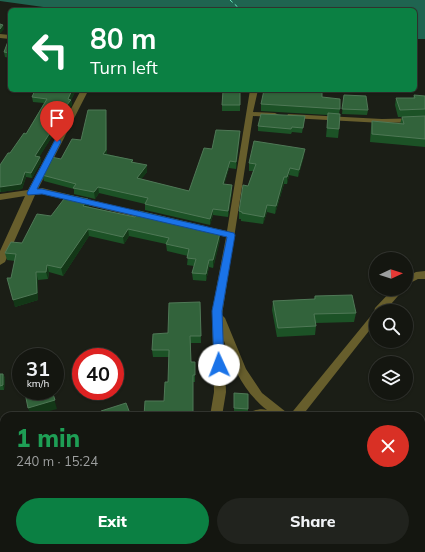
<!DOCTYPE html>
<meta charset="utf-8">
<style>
:root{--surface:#141610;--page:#21231e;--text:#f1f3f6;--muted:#9d9f9f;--line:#333530;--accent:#0b8043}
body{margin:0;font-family:Mulish,sans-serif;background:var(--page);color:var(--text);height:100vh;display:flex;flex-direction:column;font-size:15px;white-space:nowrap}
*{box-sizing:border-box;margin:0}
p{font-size:13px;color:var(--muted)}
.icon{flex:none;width:22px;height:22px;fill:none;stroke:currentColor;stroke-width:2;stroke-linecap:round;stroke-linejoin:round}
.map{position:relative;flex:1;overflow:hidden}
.drawer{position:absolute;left:0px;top:412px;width:425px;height:140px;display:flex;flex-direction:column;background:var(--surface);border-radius:12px 12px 0 0;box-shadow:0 1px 3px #0004,0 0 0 1px var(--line)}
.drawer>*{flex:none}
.hud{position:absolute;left:8px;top:8px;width:409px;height:84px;border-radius:6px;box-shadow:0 1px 3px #0004,0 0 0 1px var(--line);background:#0b8043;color:#fff;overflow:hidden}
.needle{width:26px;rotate:86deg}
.controls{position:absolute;left:369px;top:252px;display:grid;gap:8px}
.controls a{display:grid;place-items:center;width:44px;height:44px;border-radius:50%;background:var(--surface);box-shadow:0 1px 3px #0004,0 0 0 1px var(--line);font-size:20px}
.speed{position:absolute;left:12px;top:348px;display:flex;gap:8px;font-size:20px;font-weight:700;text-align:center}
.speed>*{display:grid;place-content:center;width:52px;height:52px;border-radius:50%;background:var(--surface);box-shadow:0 1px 3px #0004,0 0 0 1px var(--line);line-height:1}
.speed small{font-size:10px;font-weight:400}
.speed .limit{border:6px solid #d22;background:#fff;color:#111}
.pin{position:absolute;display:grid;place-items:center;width:34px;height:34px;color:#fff;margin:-41px -17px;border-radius:50% 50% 50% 0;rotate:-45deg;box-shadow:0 0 4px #0007}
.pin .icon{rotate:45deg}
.me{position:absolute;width:44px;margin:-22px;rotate:358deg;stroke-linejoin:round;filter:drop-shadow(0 0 3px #0008)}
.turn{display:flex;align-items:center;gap:14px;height:84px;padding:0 16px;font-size:18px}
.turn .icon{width:52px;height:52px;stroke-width:2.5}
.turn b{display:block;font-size:28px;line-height:34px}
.round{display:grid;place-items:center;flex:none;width:42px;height:42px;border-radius:21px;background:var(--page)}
.head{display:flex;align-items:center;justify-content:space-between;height:68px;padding:0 16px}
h1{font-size:24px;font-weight:800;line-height:30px;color:#1e9e55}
.primary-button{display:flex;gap:8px;margin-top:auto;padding:8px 16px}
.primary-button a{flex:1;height:46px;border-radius:24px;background:var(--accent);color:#fff;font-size:16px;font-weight:800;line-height:46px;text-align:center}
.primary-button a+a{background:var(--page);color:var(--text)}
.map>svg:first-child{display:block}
.built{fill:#23281a}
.water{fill:#1f6450}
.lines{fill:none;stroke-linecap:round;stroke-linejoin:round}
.ferry{stroke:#6ce8c1;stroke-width:1;stroke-dasharray:3.5 3;stroke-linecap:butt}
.minor{fill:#675e2c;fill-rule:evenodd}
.wall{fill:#1c5226}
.shaded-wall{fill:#133717}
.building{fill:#32633b;stroke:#4f7856}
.route{fill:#1a73e8;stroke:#114b97}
</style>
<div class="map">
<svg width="425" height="552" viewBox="0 0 425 552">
<rect width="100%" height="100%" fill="#1b1e16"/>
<path class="built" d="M421,533l4,3v16h-191l-6,-4h193z"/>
<path class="water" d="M0,0h425v39h-10v-29h-350l-65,-9z"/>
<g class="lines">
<path class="ferry" d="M230,0l11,10"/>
<path class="minor" d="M0,34l10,1v4l-10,-1z
M81,90l7,1 -50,98 4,-1 107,26 5,3 -5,3 -107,-26 -7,1 -30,67 -5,3v-14l25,-55 -25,4v-6l28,-4z
M250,90h8l-5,22 22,1 4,2 -4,2 -22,-1 -31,199 3,3 21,51 16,24 24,19 2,4h-40l2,-4c5,-2 11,-4 17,-2 -24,-19 -33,-41 -43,-69l2,51 -4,24h-12l4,-24 -2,-81 14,-74 -35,-8 -2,-2 5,-3 33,7z
M288,114l94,5 43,-1v4l-43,1 -91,-5 -4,-2z
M425,271v8h-7l-12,6v-8l10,-5z
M393,289h11l-19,22h-9v11l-74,94h-13l85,-104 1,-4z
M421,489l4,1v13l-4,-1z
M183,548h14l-1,4h-14z"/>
</g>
<path class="wall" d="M10,36v22l-5,-1 -1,-5z
M35,90h41l-5,10 1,5 -1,1 -14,19 1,2 -19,30h1l1,5 -9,16 -6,-1 -4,12 -22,3v-27l10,-12 16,-19 18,-31 -11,-1 -1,-5z
M240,90v21h-18v-6l8,-13z
M344,95l24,15 -1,5 -25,-1z
M414,95l11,1v51l-55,-5 1,-14 1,-7 28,3 2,-7h-4l-3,-12 1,-7h17z
M322,97l18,12 -1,5v15l-1,9 -12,-1 2,-22 -67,-4v-7z
M106,110v6l1,38 26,6v2l14,10 -6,7 48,12 23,-42 28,-18 -4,38 -7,-1 -5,16 8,7 -4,26 -15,-2 -3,10 -65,-15v-6l-46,-11 -4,6 -21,-5v-5l-30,-8 -2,-6 19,-16 20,-19z
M305,116l-3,17 -10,-1 -1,2 -33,-3v-5z
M304,156l-6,21 -9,-2 -2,9h-3l-9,30 -8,-2 -4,12 -22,-3v-2h-2v-8l14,-40h-4v-8z
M88,199l1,8 46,10 72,10v4l13,2v7l-7,28 -4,-1 -3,14 -13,-1 -1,-7 2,-7 -7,-1 1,-9 -21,-5 -1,-7 -37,-8 -5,8 -35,-8 -26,40 -14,-4 -1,7 -10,1v20l-23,7 -4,-29 4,-17 -8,-1 -2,-7 17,-10 29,-27z
M315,296l41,17 -2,9 -38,1v3l-1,9 -38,2 -5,-27 1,-9 41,-2z
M200,302l1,41h-10v19h4v20h-2l-29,19 4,-19 1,-25h-16l-1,-7z
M0,374h3l2,4 -1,12h-4z
M234,393l14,1v19h-14z
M0,426h4v74l-4,1z
M244,548h151l6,4h-98l-2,-1 -55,-2z"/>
<path class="shaded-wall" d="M3,25l1,4 -3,4h-1v-4z
M72,90h4l-5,10 1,5 -15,20 1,2 -22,35 -1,-6z
M106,110v6l1,41 -4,-3z
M240,131v7l-4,31v-7z
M305,149l-1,7 -6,21 1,-7z
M40,157l1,5 -9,16 -1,-5z
M230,161l-1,7 -6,22v-6z
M147,165v7l-10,13v-7z
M290,168l-1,7 -2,9v-7z
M25,172l1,5 -4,12 -21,3 -1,-5z
M284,177v7l-9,30 1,-8z
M232,185v6l-4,26v-6z
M98,187l1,6 -4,6 -1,-7z
M88,199l1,7 -5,7 -1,-7z
M267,205v7l-4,12 1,-7z
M213,209v6l-3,10v-6z
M88,229l1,7 -26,40 -2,-8z
M128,229l1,7 -5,8 -1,-7z
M220,233v7l-7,28v-8z
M209,260v7l-3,14v-7z
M47,265l2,7 -1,7 -2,-7z
M36,272l2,8v20l-23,7 -2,-7z
M3,374l2,4 -1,12 -1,-5z
M53,395l4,14 -26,7 -3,-8z
M297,548h5l-2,4h-5z"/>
<path class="building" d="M0,24l3,1 -3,4z
M10,36v17l-6,-1z
M35,90h37l-4,9 3,1 -1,1 -15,20 2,1 -22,34 5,1 -9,16 -6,-1 -4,12 -21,3v-22l8,-12h2l14,-20 2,1 21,-35 -15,-2z
M230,90h10v15h-18l1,-14 7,1z
M264,90h58v7l18,2v10l-79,-5z
M344,95l22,1 2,14 -26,-1z
M414,95l11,1v13l-25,1 -4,-12h19z
M88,110h18v40l-3,4 30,6 -2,2 16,3 -10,13 52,13 15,-43 8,1 4,-19 24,1 -4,31 -6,-1 -7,23 9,1 -4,26 -15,-2 -3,10 -65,-15 3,-6 -50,-11 -4,5 -21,-4 3,-4 -34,-9 9,-18 10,2 11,-20 9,1z
M328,113l12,1 -1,15 -12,-1z
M261,114l44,2 -2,12 -11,-1 -1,2 -33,-3z
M425,116v23l-53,-5v-13l32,3 -2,-7z
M254,141l51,8 -6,21 -9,-2 -3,9h-3l-8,29 -9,-1 -3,12 -22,-4v-1l-3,-1 4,-26 5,1 8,-22 -7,-1z
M67,195l21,4 -5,7 52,11 4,-6 68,16 -1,3 14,3 -7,27h-4l-3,14 -14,-1 4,-14 -9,-1 2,-9 -23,-5 3,-6 -41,-9 -5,8 -35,-8 -27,39 -14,-3 -1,7h-10l1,21 -24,7 -6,-22h4l5,-24 -11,-1 6,-11 11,1 15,-29 14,2z
M352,295l4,18 -42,1 2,12 -38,2 -5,-27 42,-2v-3z
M200,302l1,34h-11l1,26h4v13h-2v41h-49l1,-15h19l1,-19h3l1,-32h-17l1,-16 15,-1 1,-30z
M0,374h3v11l-3,1z
M32,391h20l3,9 -27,8 -3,-15z
M234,393l14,1v15l-14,-1z
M126,403l5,13h-28l-2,-5z
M0,426h4v69h-4z
M62,548h53v4h-53z
M247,548h50l-2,4h-51z
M321,548h74l6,4h-74z"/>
<path class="route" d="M55,140h5l1,2 -24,47h5l192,44 1,2 -13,76 2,54 -1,3h-8l-1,-3 -2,-54 15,-74 -185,-43 -14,1 -1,-2z"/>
</svg>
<div class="controls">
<a><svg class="needle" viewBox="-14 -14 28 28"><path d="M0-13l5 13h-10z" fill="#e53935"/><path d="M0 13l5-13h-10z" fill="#9d9f9f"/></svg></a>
<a><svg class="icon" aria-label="search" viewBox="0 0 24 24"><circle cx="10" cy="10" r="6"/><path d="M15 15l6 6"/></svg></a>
<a><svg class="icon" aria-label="layers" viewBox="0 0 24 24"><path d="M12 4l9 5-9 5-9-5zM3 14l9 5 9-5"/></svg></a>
</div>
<div class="speed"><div>31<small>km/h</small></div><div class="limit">40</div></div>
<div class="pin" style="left:57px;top:142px;background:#d93025"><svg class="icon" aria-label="arrive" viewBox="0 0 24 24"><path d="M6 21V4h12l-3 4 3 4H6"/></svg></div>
<svg class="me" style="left:219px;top:365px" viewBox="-20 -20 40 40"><circle r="19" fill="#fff"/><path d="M0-13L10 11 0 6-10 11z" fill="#1a73e8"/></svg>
<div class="hud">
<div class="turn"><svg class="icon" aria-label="left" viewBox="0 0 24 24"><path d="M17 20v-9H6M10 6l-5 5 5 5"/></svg><div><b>80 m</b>Turn left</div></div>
</div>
<section class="drawer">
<div class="head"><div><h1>1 min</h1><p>240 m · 15:24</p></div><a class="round" style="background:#d93025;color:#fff"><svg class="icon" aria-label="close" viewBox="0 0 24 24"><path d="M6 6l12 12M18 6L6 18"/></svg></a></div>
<div class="primary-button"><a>Exit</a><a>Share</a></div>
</section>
</div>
